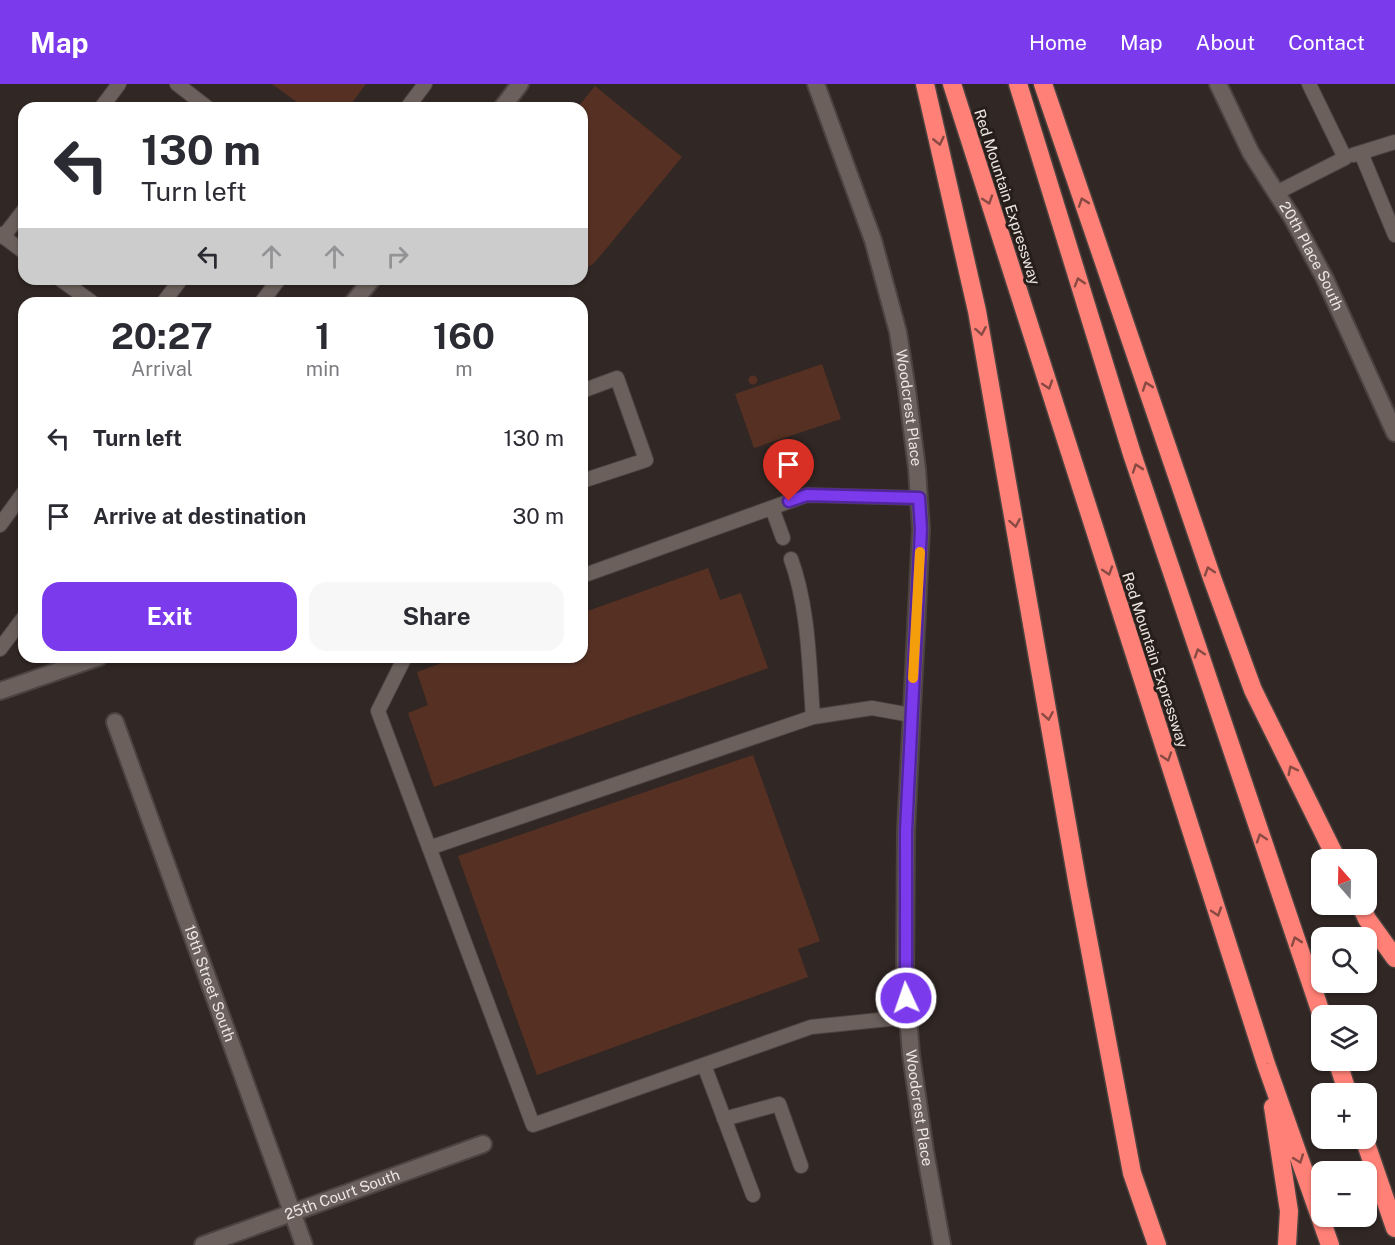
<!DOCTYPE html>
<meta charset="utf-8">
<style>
:root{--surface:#fff;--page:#f7f7f7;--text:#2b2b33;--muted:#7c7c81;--accent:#7c3aed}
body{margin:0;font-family:"Public Sans",sans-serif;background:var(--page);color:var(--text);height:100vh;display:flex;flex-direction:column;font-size:22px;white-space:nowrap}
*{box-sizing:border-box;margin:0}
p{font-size:20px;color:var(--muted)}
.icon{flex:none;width:33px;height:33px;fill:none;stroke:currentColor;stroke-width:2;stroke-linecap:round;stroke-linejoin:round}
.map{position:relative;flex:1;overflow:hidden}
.panel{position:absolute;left:18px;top:213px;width:570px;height:366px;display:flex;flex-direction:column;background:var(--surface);border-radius:18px;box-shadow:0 2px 4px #0004}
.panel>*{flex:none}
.guide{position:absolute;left:18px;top:18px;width:570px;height:183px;border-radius:18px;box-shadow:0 2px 4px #0004;background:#fff;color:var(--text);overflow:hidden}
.needle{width:39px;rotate:340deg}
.fabs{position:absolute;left:1311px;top:765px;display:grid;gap:12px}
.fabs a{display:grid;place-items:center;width:66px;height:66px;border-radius:12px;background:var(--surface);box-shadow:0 2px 4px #0004;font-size:30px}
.pin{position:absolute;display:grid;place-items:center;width:51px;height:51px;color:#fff;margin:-62px -26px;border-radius:50% 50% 50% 0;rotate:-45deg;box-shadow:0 0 6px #0007}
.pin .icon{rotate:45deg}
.me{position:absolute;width:66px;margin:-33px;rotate:357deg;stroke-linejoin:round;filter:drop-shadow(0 0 4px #0008)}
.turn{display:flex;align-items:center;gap:21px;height:126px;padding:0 24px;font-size:27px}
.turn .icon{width:78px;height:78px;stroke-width:2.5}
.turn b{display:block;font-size:42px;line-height:51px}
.lanes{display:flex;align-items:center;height:57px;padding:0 24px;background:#0003;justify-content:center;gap:30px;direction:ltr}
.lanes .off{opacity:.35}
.eta{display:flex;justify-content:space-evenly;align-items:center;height:102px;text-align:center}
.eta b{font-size:36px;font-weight:700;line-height:42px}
.primary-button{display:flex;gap:12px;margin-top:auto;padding:12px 24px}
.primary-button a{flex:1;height:69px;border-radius:18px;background:var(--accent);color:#fff;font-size:24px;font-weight:700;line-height:69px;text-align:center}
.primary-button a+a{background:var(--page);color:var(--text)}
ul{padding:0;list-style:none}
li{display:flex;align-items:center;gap:18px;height:78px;padding:0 24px}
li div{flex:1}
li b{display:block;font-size:22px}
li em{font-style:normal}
header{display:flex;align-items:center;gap:36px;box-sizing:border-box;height:84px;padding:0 30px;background:var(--accent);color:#fff}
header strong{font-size:28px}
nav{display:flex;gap:33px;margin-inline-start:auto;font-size:21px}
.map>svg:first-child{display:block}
.building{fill:#563123}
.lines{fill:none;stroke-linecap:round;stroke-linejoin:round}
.service-casing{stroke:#4c4340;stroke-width:16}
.minor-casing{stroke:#4c4340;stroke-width:20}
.tertiary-casing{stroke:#4c4340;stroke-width:20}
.motorway-casing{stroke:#4c4340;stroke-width:21}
.service{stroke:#6b605c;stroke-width:14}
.minor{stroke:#6b605c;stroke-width:16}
.tertiary{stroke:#6b605c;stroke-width:16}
.motorway{stroke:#ff8076;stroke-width:18}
.oneway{stroke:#884a43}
.route-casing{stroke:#51269a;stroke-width:15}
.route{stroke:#7c3aed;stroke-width:10}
.slow{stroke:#f59e0b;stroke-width:10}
.labels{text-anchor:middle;stroke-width:6;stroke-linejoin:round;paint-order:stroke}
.street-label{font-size:15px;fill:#ece6e3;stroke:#271e1a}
</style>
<header>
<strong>Map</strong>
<nav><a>Home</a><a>Map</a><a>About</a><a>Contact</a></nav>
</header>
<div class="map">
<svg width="1395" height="1161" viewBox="0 0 1395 1161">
<rect width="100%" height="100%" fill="#312724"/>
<path class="building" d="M272,0h94l-18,24h-43z
M595,2l87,71 -81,98 -8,9 -11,6v-162h-5z
M822,280l19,55 -87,29 -19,-54z
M748.5 296a4.5 4.5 0 1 1 9 0a4.5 4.5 0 1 1-9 0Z
M708,484l12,32 21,-7 27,75 -334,119 -26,-74 20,-8 -11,-33 42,-15h123v-44z
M753,671l67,186 -22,8 10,28 -271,98 -79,-219z"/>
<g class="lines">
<defs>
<path id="service" d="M177,0l31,24
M101,24l18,-24
M407,24l18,-24
M1361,69l34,82
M1353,71l42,-13
M1276,109l69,-35 -36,-74
M0,150l24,18
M3,153l21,-27
M60,195l33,24
M163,219l18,-24
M261,219l18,-24
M582,307l35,-13 29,82 -64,21
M772,424l11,30
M0,441l24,-33
M582,492l225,-81 112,3
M0,565l24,-32
M405,573l-27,54 155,414 278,-98 97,-10
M813,633l59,-9 39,7
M429,764l384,-131c-4,-52 -4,-108 -22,-158
M704,981l49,130
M724,1035l55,-15 22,62"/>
<g id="minor">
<path d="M502,24l18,-24"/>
<path d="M353,219l19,-24"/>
<path d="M0,607l99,-34"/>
<path id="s1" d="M115,638l189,523"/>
<path id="s2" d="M203,1161l280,-101"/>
</g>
<g id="tertiary">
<path id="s3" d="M816,0l57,156 25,92 9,58 10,79 4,60 -15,302 -1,148 6,75 14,97 17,94"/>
<path id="s4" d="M1218,0l33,69 42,66 32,60 70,154"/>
</g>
<path id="motorway" d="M925,0l52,227 101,575 54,287 25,72
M952,0l314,980 64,181
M1018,0l114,370 190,562
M1043,0l169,494 41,112 84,170
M1360,820l7,15 28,39
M1337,976l11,34
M1273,1023l16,104 -2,34
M1364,1054l31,90"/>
</defs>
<use href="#service" class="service-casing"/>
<use href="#minor" class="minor-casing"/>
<use href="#tertiary" class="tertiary-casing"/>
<use href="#motorway" class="motorway-casing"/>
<use href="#service" class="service"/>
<use href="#minor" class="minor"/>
<use href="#tertiary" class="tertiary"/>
<use href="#motorway" class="motorway"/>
</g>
<defs><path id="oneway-chevron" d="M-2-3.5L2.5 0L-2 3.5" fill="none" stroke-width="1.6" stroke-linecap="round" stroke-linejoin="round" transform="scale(1.5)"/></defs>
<g class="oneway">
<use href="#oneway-chevron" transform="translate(939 57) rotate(77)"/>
<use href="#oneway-chevron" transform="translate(988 116) rotate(72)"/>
<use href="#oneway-chevron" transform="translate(1083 118) rotate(-109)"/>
<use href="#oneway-chevron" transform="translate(1079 198) rotate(-107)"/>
<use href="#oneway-chevron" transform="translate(981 247) rotate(80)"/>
<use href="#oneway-chevron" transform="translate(1048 301) rotate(72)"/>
<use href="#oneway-chevron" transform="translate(1147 302) rotate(-109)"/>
<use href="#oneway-chevron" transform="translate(1137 384) rotate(-109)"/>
<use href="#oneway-chevron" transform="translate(1015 439) rotate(80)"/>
<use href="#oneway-chevron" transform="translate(1108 487) rotate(72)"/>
<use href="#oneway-chevron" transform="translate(1209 487) rotate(-108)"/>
<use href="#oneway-chevron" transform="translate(1199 569) rotate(-108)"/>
<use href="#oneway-chevron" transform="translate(1048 632) rotate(80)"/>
<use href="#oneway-chevron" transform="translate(1167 673) rotate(72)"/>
<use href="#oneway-chevron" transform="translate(1292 686) rotate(-117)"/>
<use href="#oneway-chevron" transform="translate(1261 754) rotate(-108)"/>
<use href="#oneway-chevron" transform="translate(1217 828) rotate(72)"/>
<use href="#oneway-chevron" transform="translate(1296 857) rotate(-109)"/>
<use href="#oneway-chevron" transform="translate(1299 1075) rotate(70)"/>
</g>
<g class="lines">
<defs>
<path id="route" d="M789,417l18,-6 112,3 2,31 -15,302v167"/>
</defs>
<use href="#route" class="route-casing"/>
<use href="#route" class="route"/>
<path class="slow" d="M913,594l7,-126"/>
</g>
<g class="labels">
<g class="street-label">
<text transform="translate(1007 113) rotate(72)" y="5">Red Mountain Expressway</text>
<text dy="5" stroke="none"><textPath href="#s4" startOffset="196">20th Place South</textPath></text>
<text dy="5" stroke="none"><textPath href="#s3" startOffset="338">Woodcrest Place</textPath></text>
<text transform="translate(1155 576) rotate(72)" y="5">Red Mountain Expressway</text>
<text dy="5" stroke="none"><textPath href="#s1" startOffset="278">19th Street South</textPath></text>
<text dy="5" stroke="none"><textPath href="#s3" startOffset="1040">Woodcrest Place</textPath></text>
<text dy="5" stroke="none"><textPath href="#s2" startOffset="148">25th Court South</textPath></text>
</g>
</g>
</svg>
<div class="fabs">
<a><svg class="needle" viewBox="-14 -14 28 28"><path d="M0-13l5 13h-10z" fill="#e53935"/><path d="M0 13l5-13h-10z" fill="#7c7c81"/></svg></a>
<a><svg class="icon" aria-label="search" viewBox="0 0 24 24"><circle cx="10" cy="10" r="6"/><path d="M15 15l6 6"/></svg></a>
<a><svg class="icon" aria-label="layers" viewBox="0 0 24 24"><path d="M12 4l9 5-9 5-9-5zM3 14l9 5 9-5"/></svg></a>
<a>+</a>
<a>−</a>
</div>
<div class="pin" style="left:789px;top:417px;background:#d93025"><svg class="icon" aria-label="arrive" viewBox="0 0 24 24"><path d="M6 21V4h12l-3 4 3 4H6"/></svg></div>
<svg class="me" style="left:906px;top:914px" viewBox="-20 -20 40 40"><circle r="17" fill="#7c3aed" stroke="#fff" stroke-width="3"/><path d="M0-11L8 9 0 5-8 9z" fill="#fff"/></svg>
<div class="guide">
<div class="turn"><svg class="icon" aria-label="left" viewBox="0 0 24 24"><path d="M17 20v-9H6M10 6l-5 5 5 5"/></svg><div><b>130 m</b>Turn left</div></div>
<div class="lanes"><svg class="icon" aria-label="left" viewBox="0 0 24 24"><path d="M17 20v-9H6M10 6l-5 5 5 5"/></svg><svg class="icon off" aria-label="ahead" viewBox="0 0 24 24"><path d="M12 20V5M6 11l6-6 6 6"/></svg><svg class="icon off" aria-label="ahead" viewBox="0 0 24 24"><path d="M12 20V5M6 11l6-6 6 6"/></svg><svg class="icon off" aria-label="right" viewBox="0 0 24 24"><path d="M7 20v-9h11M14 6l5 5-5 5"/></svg></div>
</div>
<section class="panel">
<div class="eta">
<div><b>20:27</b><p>Arrival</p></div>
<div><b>1</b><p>min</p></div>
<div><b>160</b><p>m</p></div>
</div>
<ul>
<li><svg class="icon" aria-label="left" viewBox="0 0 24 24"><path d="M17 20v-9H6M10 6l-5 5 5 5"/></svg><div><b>Turn left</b></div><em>130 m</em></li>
<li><svg class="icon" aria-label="arrive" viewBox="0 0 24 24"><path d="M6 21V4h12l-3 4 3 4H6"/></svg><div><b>Arrive at destination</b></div><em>30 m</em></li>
</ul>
<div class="primary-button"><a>Exit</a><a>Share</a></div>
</section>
</div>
